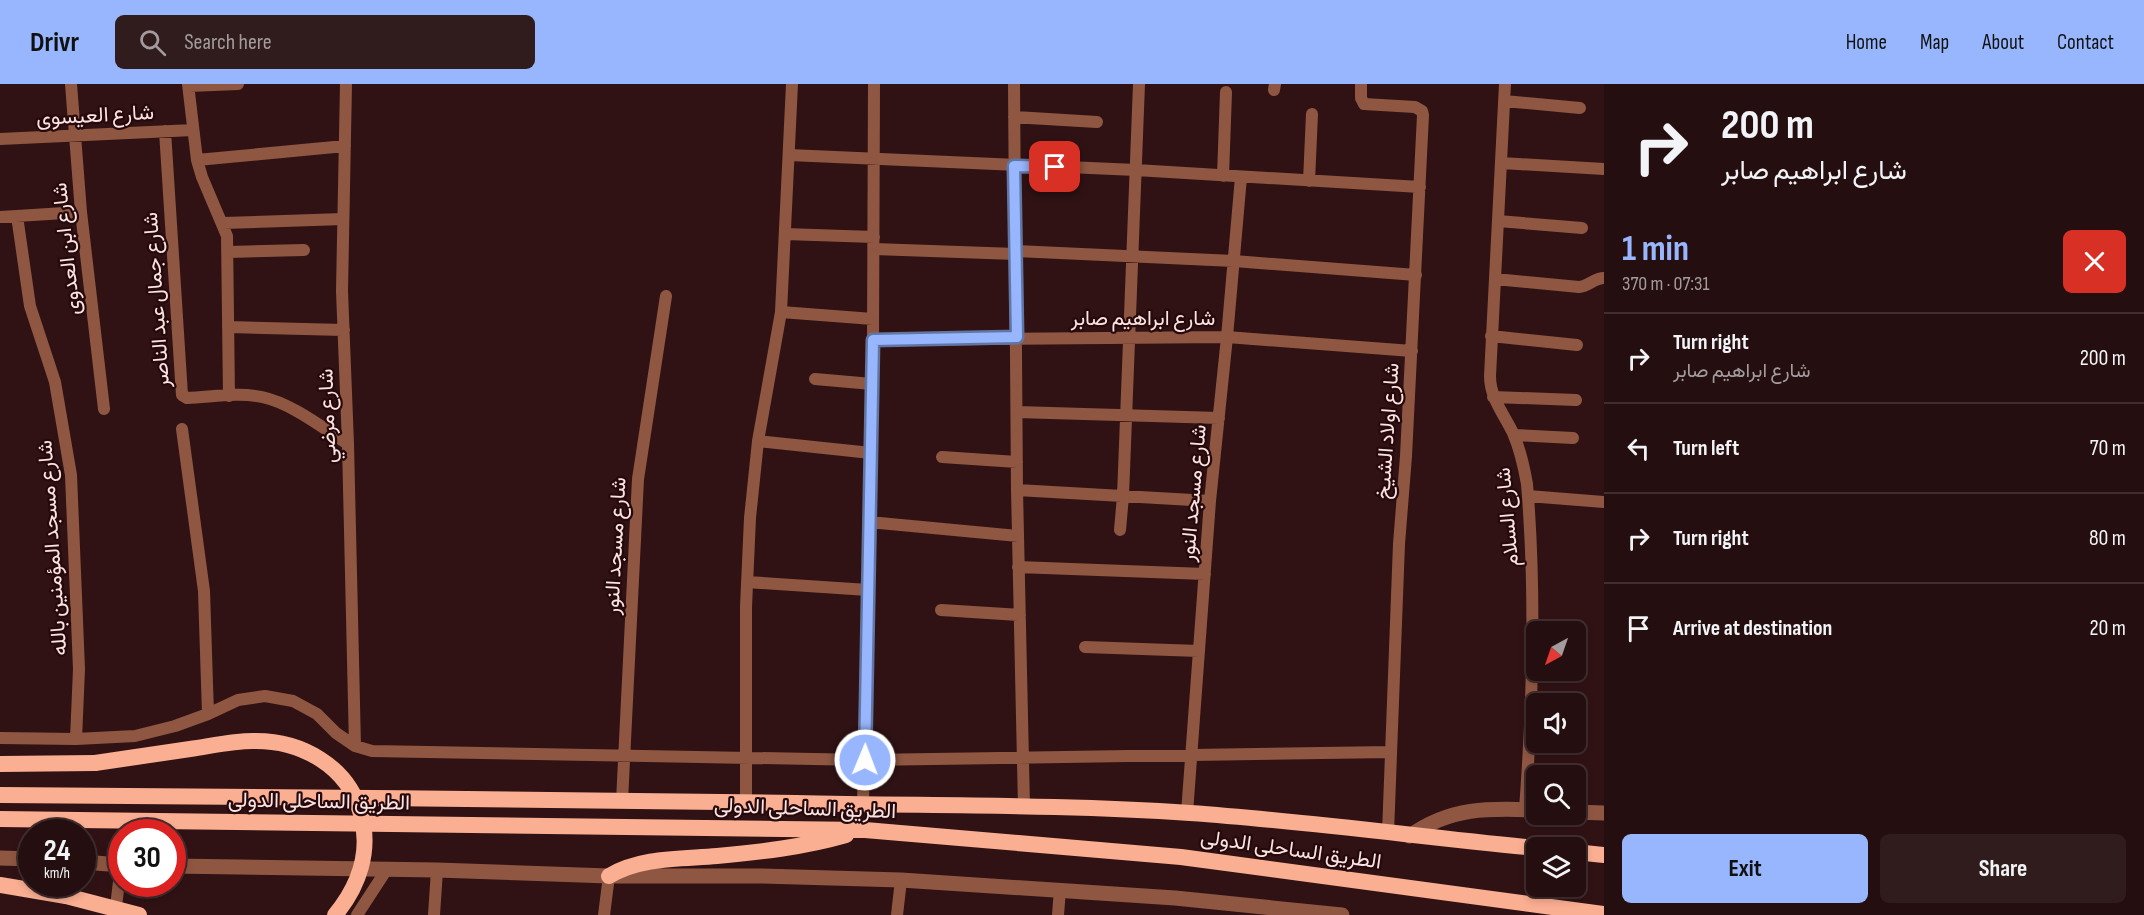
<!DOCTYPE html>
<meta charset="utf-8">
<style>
:root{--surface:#240e0f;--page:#301c1d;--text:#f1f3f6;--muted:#a39c9e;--line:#412e2f;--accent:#97b6fd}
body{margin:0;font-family:"Sofia Sans Condensed",Vazirmatn,sans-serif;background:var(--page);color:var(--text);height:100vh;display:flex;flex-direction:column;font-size:22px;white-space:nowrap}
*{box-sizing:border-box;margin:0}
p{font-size:20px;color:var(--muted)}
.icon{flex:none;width:33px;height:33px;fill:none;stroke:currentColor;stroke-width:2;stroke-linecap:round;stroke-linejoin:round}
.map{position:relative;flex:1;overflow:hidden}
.details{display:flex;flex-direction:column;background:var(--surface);width:540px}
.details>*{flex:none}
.banner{background:#240e0f;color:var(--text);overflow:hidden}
.needle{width:39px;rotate:220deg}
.buttons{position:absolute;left:1526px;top:537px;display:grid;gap:12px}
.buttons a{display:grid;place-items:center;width:60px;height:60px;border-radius:9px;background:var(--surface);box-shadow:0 3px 9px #0003,0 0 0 2px var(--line);font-size:30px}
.speed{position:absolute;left:18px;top:735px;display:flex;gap:12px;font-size:30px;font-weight:700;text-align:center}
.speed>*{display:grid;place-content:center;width:78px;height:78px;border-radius:50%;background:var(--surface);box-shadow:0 3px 9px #0003,0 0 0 2px var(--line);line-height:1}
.speed small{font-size:15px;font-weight:400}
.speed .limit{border:9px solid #d22;background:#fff;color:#111}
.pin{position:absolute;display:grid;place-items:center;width:51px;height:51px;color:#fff;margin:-26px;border-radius:12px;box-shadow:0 3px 9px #0006}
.me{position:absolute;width:66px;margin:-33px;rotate:1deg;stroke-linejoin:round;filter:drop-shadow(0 0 4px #0008)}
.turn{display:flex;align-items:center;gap:21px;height:126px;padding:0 18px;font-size:27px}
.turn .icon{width:78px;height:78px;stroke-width:2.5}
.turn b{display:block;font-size:42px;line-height:51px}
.round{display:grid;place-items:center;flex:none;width:63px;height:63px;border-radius:9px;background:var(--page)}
.summary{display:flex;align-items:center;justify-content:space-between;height:102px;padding:0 18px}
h1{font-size:36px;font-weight:700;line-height:45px;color:var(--accent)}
.primary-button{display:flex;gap:12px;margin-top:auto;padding:12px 18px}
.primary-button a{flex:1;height:69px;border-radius:9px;background:var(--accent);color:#111;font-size:24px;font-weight:700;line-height:69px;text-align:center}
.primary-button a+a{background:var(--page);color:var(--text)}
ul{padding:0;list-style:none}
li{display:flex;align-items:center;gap:18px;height:90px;padding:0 18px;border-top:2px solid var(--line)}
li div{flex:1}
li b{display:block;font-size:22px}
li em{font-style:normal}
header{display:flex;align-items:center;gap:36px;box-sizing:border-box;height:84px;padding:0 30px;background:var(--accent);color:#111}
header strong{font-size:28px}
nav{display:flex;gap:33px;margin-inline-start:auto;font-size:21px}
.search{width:420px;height:54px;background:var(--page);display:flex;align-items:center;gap:15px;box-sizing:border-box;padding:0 21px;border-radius:9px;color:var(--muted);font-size:22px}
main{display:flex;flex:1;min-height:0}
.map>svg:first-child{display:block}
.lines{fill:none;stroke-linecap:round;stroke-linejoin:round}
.minor{stroke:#8f5742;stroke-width:12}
.tertiary{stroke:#8f5742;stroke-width:15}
.trunk{stroke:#faae92;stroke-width:16}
.trunk-bridge{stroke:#faae92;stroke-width:16}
.route-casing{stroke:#6276a4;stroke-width:15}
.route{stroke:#97b6fd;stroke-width:10}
.labels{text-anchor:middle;stroke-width:4.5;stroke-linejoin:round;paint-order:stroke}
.street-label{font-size:21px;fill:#fae3e3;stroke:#26090b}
</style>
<header>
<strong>Drivr</strong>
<div class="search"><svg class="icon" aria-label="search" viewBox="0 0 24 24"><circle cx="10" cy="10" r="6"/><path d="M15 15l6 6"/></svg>Search here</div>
<nav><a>Home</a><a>Map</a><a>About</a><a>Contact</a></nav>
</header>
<main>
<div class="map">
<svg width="1604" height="831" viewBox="0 0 1604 831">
<rect width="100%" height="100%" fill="#301214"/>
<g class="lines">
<path class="minor" d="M71,0l10,128 23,197
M188,0l9,76 5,17 25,59 2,160
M346,0l-4,207 6,153 7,302
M1014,0l3,406 7,317
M1361,0v14l3,6 51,3 7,4 1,4 -17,341 -7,88 -11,289
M1505,0l-15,292c0,22 14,38 23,57 7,16 11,34 14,51 9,108 6,218 -2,325
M189,2l49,-2
M1274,6l1,-6
M1504,17l76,7
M1014,33l83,5
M165,47l17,264 5,3c25,-1 51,-6 75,-1 29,6 61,31 86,47
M0,55l193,-9
M789,71l347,15 284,17
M197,76l148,-14
M1502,79l102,6
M1223,92l3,-84
M1309,97l3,-67
M17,132l13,90 25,76 16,93 8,194 -3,70
M0,133l81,-5
M1498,137l84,7
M223,139l120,-4
M785,150l89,3
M874,165l142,5
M1016,167l218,10 182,14
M229,168l75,-2
M1495,195l84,8c10,-1 15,-9 25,-9
M781,228l92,7
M229,243l115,3
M1491,252l86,9
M873,256l354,-3 185,14
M815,295l57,5
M1493,313l83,3
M1017,328l202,6
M182,345l22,162 4,123
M1514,351l59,3
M758,357l113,12
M942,373l75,5
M1017,406l193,11
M1528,412l76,6
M869,438l149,14
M1120,446l3,-34 16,-412
M1018,483l187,7
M747,498l121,8
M941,526l79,5
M1085,563l114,4
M0,654l76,1 59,-3 40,-10 33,-12 30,-14 27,-4 28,5 24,13 19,19 19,13 17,5 493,9 526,-8
M622,717l16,-322 28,-183
M746,718v-195l4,-89 8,-77 23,-129 11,-228
M863,720l10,-464 1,-256
M1187,729l23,-312 17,-164 14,-160
M115,831l6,-50
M357,831l30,-46
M434,831l3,-45
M604,831l5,-39
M897,831l4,-35
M1058,831l2,-26"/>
<path class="tertiary" d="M1575,728l29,1
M1410,752c40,-29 79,-28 126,-26
M0,774l32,1
M82,778l40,3
M172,782l265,4 172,6h151l141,4 274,18 167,17"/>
<path class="trunk" d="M0,680l95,-1
M0,711c265,2 531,4 796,8 131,3 263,1 394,10 116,8 231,24 346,35
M0,735l865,11 316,27 423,57
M1575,768l29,3
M609,792c31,-19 72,-17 108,-20 44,-4 87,-9 129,-21
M0,801l66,11"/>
<path class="trunk-bridge" d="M95,679c32,-5 63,-9 95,-14 21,-3 42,-8 63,-8 48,-1 95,25 108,73 10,37 -2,72 -26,101
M66,812l73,19"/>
</g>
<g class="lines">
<defs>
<path id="route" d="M865,676l8,-420 144,-3 -3,-171 41,1"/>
</defs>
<use href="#route" class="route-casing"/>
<use href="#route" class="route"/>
</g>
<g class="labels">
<g class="street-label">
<text transform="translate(95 31) rotate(-3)" y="7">شارع العيسوى</text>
<text transform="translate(66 165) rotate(-96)" y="7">شارع ابن العدوى</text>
<text transform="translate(156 216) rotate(-94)" y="7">شارع جمال عبد الناصر</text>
<text x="1143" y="241">شارع ابراهيم صابر</text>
<text transform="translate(327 332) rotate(-92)" y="7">شارع مرضي</text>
<text transform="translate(1387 347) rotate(-86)" y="7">شارع اولاد الشيخ</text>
<text transform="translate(1193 409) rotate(-85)" y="7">شارع مسجد النور</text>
<text transform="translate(1507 433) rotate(-95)" y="7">شارع السلام</text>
<text transform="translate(615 462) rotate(-87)" y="7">شارع مسجد النور</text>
<text transform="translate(52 464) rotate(-94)" y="7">شارع مسجد المؤمنين بالله</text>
<text transform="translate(319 717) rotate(1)" y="7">الطريق الساحلى الدولى</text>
<text transform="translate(805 724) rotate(2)" y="7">الطريق الساحلى الدولى</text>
<text transform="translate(1291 765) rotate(8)" y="7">الطريق الساحلى الدولى</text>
</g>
</g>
</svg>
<div class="buttons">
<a><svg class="needle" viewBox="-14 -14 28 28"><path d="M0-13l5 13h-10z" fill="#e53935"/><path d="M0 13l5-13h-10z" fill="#a39c9e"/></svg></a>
<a><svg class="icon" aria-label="sound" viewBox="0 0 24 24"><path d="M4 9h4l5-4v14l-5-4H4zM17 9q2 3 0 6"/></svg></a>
<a><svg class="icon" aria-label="search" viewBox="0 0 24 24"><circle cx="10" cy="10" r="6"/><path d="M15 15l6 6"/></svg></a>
<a><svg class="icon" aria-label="layers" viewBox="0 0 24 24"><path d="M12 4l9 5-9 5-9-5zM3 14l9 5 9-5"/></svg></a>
</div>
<div class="speed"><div>24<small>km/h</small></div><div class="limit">30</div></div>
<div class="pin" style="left:1055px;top:83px;background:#d93025"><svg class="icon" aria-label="arrive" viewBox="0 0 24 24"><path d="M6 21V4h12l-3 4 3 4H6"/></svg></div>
<svg class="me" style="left:865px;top:676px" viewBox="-20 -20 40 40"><circle r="17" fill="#97b6fd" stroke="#fff" stroke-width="3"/><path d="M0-11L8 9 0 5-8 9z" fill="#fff"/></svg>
</div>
<section class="details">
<div class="banner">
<div class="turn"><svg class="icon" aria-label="right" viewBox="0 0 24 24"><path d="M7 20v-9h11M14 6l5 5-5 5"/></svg><div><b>200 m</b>شارع ابراهيم صابر</div></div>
</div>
<div class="summary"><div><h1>1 min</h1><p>370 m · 07:31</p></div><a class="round" style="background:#d93025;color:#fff"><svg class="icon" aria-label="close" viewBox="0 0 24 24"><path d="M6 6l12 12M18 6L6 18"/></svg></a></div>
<ul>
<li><svg class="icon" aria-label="right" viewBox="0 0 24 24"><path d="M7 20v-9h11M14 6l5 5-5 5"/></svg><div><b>Turn right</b><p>شارع ابراهيم صابر</p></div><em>200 m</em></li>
<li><svg class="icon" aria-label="left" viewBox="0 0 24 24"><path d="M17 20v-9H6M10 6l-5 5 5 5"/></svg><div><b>Turn left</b></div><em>70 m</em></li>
<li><svg class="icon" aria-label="right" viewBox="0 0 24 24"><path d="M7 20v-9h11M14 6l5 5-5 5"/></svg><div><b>Turn right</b></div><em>80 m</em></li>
<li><svg class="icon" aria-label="arrive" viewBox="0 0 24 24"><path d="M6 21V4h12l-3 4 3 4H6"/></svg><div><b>Arrive at destination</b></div><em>20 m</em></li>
</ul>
<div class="primary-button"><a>Exit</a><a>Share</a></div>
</section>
</main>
